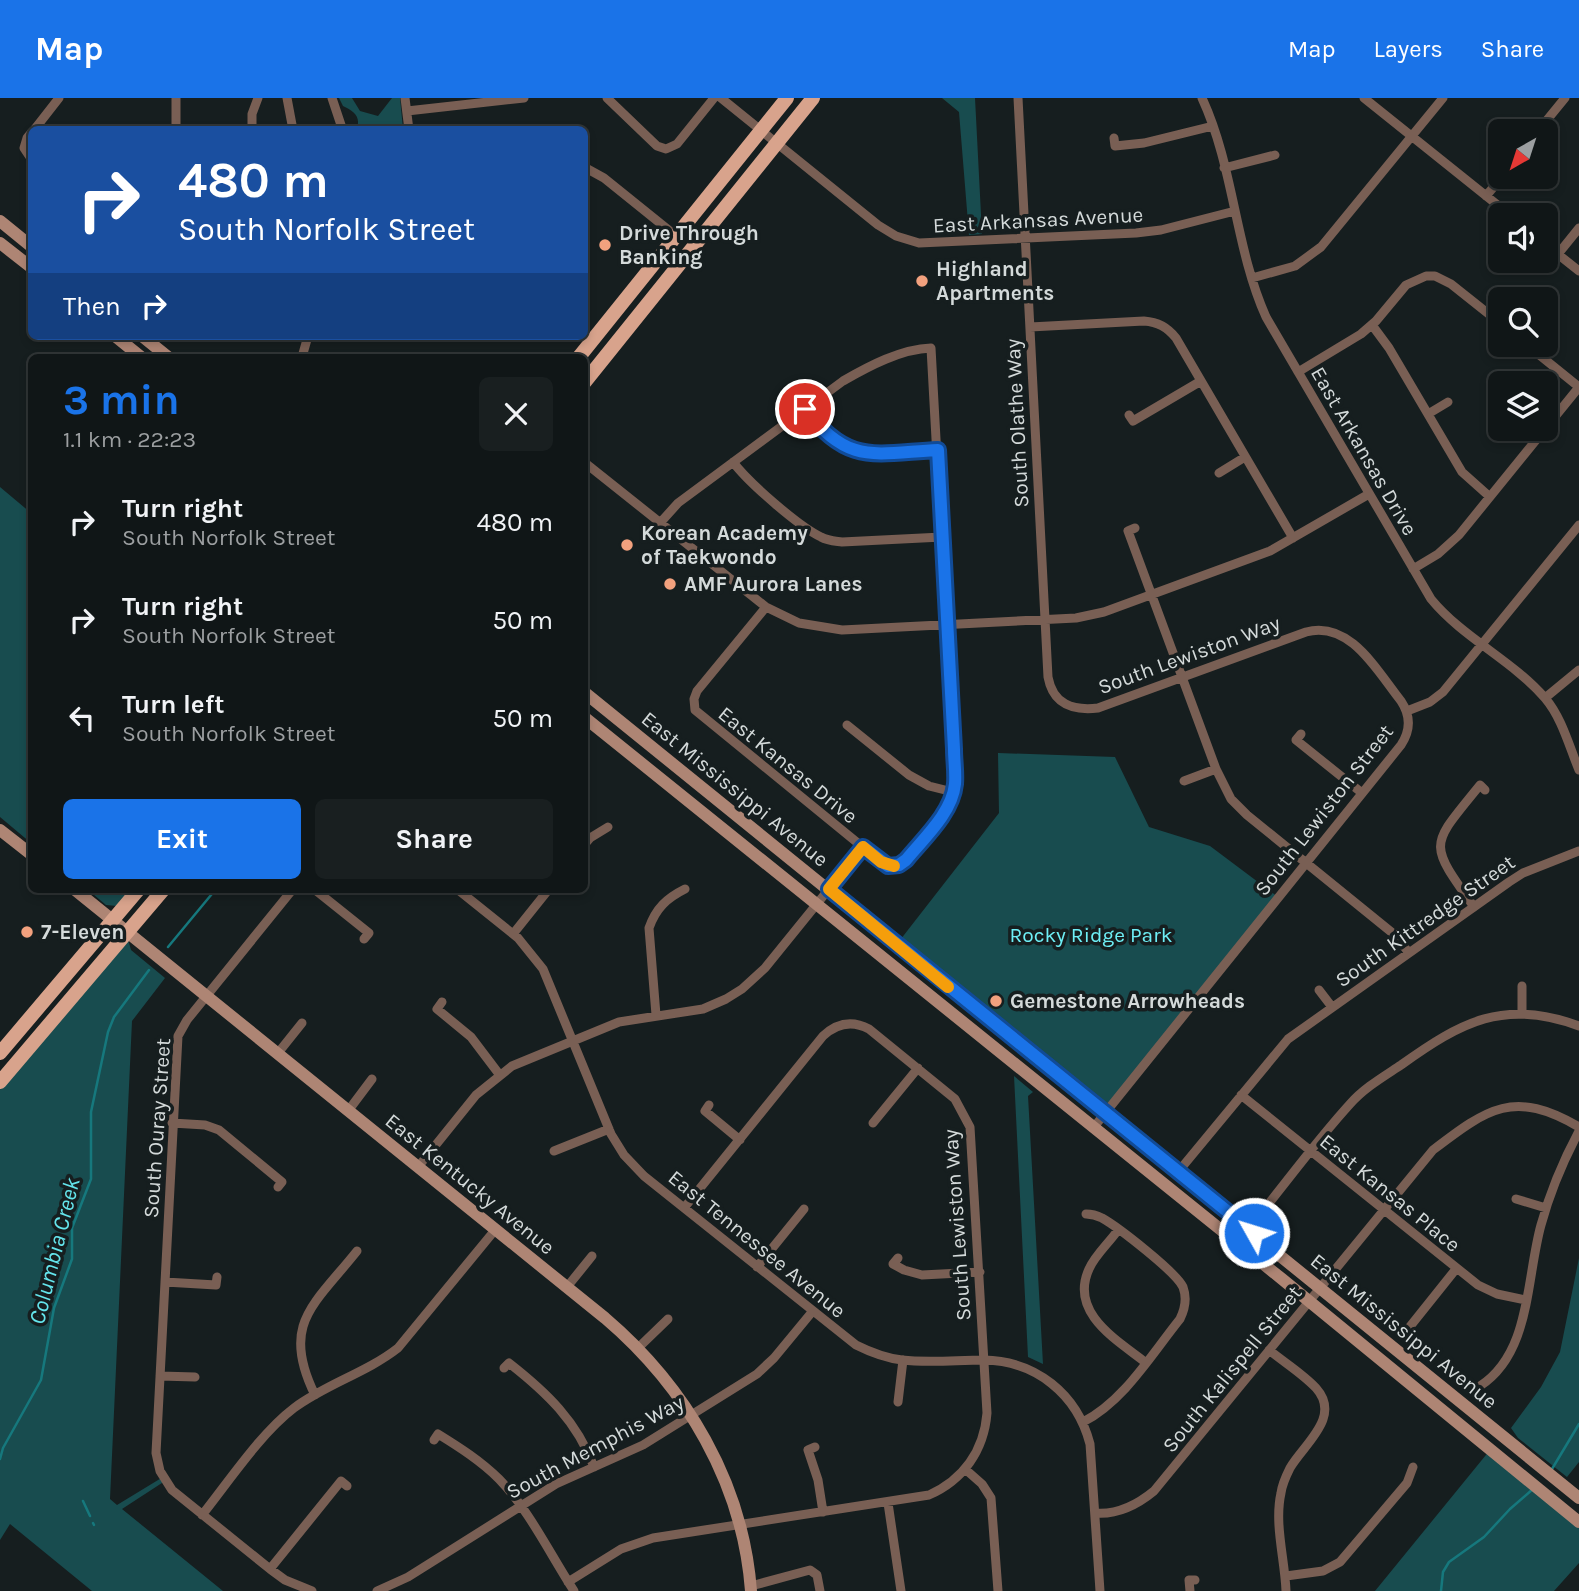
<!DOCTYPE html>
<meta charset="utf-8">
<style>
:root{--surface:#101617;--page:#191f20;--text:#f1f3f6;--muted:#9c9fa1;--line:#303536;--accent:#1a73e8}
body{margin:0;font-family:Karla,sans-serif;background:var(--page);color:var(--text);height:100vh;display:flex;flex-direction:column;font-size:26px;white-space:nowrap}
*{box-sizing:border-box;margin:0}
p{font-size:23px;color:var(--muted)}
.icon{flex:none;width:38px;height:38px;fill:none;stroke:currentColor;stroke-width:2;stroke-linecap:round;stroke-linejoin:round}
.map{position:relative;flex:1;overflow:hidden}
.drawer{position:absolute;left:28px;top:256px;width:560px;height:539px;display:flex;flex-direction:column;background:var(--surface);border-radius:10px;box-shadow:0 4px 10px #0003,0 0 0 2px var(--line)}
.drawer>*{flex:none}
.top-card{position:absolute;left:28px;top:28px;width:560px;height:214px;border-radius:10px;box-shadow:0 4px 10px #0003,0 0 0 2px var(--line);background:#1a4fa0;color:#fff;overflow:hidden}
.needle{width:46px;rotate:219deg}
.fabs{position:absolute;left:1488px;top:21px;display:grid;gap:14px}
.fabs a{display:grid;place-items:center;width:70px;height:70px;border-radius:10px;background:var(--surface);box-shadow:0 4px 10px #0003,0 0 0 2px var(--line);font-size:35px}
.pin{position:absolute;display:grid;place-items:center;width:60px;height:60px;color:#fff;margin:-30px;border:4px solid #fff;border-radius:50%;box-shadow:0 2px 7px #0007}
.me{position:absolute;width:77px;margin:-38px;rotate:309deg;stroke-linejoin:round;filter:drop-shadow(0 0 5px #0008)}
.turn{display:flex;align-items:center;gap:24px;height:147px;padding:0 35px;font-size:32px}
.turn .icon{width:91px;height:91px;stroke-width:2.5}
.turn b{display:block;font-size:49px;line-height:60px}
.then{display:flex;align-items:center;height:66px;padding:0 35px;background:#0003;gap:14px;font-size:26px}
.round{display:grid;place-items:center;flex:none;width:74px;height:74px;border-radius:10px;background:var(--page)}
.overview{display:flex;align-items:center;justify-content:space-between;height:119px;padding:0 35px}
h1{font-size:42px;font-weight:700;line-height:52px;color:var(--accent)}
.cta{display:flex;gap:14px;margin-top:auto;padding:14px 35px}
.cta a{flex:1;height:80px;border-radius:10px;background:var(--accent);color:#fff;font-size:28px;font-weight:700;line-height:80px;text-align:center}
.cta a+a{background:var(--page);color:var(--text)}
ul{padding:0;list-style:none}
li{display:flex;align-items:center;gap:21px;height:98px;padding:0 35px}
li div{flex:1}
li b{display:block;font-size:26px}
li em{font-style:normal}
header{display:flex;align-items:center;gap:42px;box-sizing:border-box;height:98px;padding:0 35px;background:var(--accent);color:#fff}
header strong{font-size:33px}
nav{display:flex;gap:38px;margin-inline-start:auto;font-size:24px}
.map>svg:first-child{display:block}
.green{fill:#184c4f}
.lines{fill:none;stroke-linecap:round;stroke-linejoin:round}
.stream{stroke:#16787d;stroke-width:2.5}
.street{stroke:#795f54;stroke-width:9}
.secondary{stroke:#ae8574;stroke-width:12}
.primary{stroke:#d8a38c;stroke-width:14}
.route-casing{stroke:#114b97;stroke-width:18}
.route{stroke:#1a73e8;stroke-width:12}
.slow{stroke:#f59e0b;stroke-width:12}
.poi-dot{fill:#f2a17e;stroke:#161e1f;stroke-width:2.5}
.labels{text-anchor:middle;stroke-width:7;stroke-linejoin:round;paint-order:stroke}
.street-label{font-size:21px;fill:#d4dada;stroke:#161e1f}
.poi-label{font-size:21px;font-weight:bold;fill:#d4dada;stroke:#161e1f;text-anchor:start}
.park-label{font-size:21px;fill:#6eeff6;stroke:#161e1f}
.water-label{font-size:23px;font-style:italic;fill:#64e5ec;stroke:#161e1f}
</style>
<header>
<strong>Map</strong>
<nav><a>Map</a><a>Layers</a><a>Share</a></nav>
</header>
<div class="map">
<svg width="1579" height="1493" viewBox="0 0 1579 1493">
<rect width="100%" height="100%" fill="#161e1f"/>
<path class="green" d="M339,0h13l8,13 18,5 14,-18h8l3,31h-46c4,-14 -4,-18 -14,-23z
M942,0h33l7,136 -13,1 -10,-123z
M0,389l31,26v330l-31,-26z
M998,655l117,4 34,70 61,19 68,51 -173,216 -5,-14 -197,-160 -6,5 102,-131z
M87,791h45l-15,17 -11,-1z
M126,834l5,18 34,28 -33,43 -22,478 7,6 46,-28 2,4 -43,28 101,82h-131l-82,-67 -10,16v-458z
M1014,978l19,16 -5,4 15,268 -15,-7z
M1579,1160v204l-12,15 -49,-39 -7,-10 30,-41 19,-35z
M1490,1352l89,72v41l-25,28h-179z"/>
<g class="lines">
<path class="stream" d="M168,849l48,-58
M0,1361l3,-11 38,-68 13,-72 18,-49v-31l19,-49v-67l17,-80 6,-15 35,-47
M1552,1371l27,-45
M83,1403l7,15
M93,1425l1,2
M1441,1493l2,-19 6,-10 35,-25 26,-28 23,-20"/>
<path class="street" d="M287,0l6,32
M332,0l9,27
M405,0l4,32
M607,0l50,48 9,3 11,-5 37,-46
M721,0l157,127 18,11 23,7 217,-10 25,-3 74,-19
M1018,0l30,579c5,27 24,34 50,31l208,-76c44,-12 71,39 95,69 10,15 10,29 0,44l-307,382
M1202,0c32,69 33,150 64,219l165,282c32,39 81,61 114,99 17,20 24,48 34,72
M1364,0l146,117
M407,13l117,-13
M34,32l25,-32
M176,32v-32
M252,32v-16l6,-16
M1538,33l27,-33
M32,34l-5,6 -3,10 8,12
M1114,40l1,8 29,-3 69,-17
M584,69l20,11 72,58
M1224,70l51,-13
M1486,98l16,-19
M1545,146l34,27
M1558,156l21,-26
M1252,180l43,-12 26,-19 122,-149
M1372,227l17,23 73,124 28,25
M1030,229l114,-6c14,1 23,6 32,17l117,200
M1527,247l52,42
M302,259l6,-21
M1298,274l63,-38 15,-13 30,-36 20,-9h9l16,8 49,39
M805,311c42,56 70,45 133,41
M1428,316l20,-12
M1129,317l4,6 68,-40
M584,364l182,145 33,16 43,7 234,-12 28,-6 166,-61 99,-57
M733,364c15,20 65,64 88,75 7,4 14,4 21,5l100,-5
M1219,375l26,-16
M660,425l18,-20 165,-122c26,-15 58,-32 88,-33l24,436c-5,24 -36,66 -56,81l-11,1 -7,-4 -186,-152 -1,-11 3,-8 69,-84
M1135,430l-7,3 88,238 15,30 16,16 148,120 14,18
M1413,471l25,-15 21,-19 120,-148
M1545,600l34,-28
M1407,613l23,-9 13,-10 136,-167
M847,627l62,50 20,11 24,6
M1301,636l-5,6 66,53
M1184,683l32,-12
M584,747l6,-7 18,-11
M293,791l-106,131 -9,16 -22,417 4,18 12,19 98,79 15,11 27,11
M314,791l55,44 -5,6
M457,791l61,49 25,31 68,165 13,21 20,21 212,169c14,7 29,13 46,15 27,3 55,0 82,0 52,1 93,34 106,84l10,147
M1474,809c-47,-66 -44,-60 6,-122l5,5
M513,836l36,-45
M1319,892l13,17
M442,904l-5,7 34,28 28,37
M1522,916v-28
M656,917l-7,-87c7,-20 18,-30 36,-39
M278,955l24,-30
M1241,997l237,190 19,9 29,6
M709,1007l-4,6 35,29
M348,1013l24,-32
M172,1025l33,2 14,5 63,52 -4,5
M873,1025l45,-55
M554,1053l55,-22
M418,1069l58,-72 36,-29 107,-44 84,-13 23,-10 16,-10 23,-21 98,-121
M1178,1074l110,-133 221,-157 14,-9 56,-22
M1516,1101l30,9
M1262,1114c29,-36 57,-74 88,-108 14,-16 33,-27 51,-39 60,-43 103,-67 178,-39
M1118,1132c-9,13 -23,25 -29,39 -20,44 28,71 56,93
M898,1160l-5,6 11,6 18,5 58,-3
M757,1169l47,-58
M165,1184l51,3 1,-8
M567,1189l25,-31
M1408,1231l48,-60
M638,1250l30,-29
M1269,1252c16,13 34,24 47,38 26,29 -12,56 -26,80 -4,8 -8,17 -9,25 -7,31 4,67 5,98
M504,1270l5,-5c37,29 68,58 85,104
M160,1278l35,1
M1480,1288c51,-33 46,-107 61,-161 9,-33 22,-64 38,-94
M315,1297c-35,-71 -1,-90 42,-144
M898,1304l5,-42
M1083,1324c41,-21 68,-67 97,-103 5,-10 7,-21 3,-32 -7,-15 -65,-60 -81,-69 -6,-3 -10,-4 -16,-4
M434,1342l4,-6c21,13 43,27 61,45 30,31 51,75 75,112
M815,1349l-7,3 10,30 5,32
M965,1371l17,15 9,14 7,93
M888,1405l13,88
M1095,1415c23,2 42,-8 59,-22l279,-341c55,-42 81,-61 146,-23
M202,1417c27,-34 59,-82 92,-107 32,-24 72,-35 104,-60l97,-118
M270,1471l71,-88 6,5
M1286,1478l37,-5 17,-9 67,-79 6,-16
M568,1484l53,-33 32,-11 276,-43c34,-15 55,-44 58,-82l-17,-286 -15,-28 -86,-70c-17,-9 -32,-6 -46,7l-139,172
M751,1488l59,-16 7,5 3,16
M377,1493l31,-14 148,-93 87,-39 114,-71 17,-16 38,-46
M1190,1493l-1,-11h6"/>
<path class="secondary" d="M0,123l32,26
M0,145l32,25
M115,238l26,21
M142,238l26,21
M584,594l995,806
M584,619l698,562 297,243
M0,732l32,25
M74,791l531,429c81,69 138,165 146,273"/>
<path class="primary" d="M579,259l208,-259
M584,285l229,-285
M0,955l139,-164
M0,984l164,-193"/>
</g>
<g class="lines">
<defs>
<path id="route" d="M805,311c43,57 70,44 133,41l16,299c0,12 2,23 1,35 -3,29 -31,54 -49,76l-7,5 -11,1 -25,-19 -34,42 425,344"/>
</defs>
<use href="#route" class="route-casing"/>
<use href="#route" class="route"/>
<path class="slow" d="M894,768l-13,-4 -18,-15 -34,42 119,98"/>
</g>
<g class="poi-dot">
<circle cx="605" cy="147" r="7"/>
<circle cx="922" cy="183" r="7"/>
<circle cx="627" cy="447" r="7"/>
<circle cx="670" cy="486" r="7"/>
<circle cx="27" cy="834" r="7"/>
<circle cx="996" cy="903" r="7"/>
</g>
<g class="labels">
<g class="street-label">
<text transform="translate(1038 122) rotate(-3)" y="7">East Arkansas Avenue</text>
<text transform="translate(1017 325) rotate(-93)" y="7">South Olathe Way</text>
<text transform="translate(1364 353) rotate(60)" y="7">East Arkansas Drive</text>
<text transform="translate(1189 557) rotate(-20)" y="7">South Lewiston Way</text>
<text transform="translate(788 667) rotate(39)" y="7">East Kansas Drive</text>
<text transform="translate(735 691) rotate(39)" y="7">East Mississippi Avenue</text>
<text transform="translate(1324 712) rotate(-52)" y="7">South Lewiston Street</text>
<text transform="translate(1425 823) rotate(-35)" y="7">South Kittredge Street</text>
<text transform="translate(157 1030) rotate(-86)" y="7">South Ouray Street</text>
<text transform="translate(470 1086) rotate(39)" y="7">East Kentucky Avenue</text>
<text transform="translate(1390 1095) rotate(39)" y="7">East Kansas Place</text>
<text transform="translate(957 1127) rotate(-94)" y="7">South Lewiston Way</text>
<text transform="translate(757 1146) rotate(39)" y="7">East Tennessee Avenue</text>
<text transform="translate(1404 1233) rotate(39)" y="7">East Mississippi Avenue</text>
<text transform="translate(1232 1271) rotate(-51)" y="7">South Kalispell Street</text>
<text transform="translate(595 1349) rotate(-28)" y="7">South Memphis Way</text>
</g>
<g class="poi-label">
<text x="619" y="142">Drive Through<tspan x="619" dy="24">Banking</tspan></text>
<text x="936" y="178">Highland<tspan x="936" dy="24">Apartments</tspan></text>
<text x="641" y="442">Korean Academy<tspan x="641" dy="24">of Taekwondo</tspan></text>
<text x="684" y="493">AMF Aurora Lanes</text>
<text x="41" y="841">7-Eleven</text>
<text x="1010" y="910">Gemestone Arrowheads</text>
</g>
<g class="park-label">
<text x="1091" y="844">Rocky Ridge Park</text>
</g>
<g class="water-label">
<text transform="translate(54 1153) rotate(-76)" y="8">Columbia Creek</text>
</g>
</g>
</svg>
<div class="fabs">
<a><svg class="needle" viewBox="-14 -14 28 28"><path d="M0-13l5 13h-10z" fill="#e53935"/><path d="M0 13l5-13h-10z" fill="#9c9fa1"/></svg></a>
<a><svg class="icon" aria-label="sound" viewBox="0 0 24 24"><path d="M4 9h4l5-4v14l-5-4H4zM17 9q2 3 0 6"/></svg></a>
<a><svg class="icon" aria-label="search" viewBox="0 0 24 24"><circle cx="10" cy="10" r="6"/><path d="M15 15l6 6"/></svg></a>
<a><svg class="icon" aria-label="layers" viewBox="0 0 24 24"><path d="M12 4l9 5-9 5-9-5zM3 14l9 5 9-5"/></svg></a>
</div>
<div class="pin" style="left:805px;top:311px;background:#d93025"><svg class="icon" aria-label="arrive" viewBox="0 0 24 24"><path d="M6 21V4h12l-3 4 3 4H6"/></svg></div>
<svg class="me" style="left:1254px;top:1135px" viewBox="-20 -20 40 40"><circle r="17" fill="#1a73e8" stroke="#fff" stroke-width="3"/><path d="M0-11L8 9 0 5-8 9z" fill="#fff"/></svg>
<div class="top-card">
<div class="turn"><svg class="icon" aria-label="right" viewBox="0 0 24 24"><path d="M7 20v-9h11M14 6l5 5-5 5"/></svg><div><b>480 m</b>South Norfolk Street</div></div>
<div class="then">Then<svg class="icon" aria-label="right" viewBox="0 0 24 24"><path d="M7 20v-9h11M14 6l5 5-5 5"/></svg></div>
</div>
<section class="drawer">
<div class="overview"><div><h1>3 min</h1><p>1.1 km · 22:23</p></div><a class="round"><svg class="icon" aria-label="close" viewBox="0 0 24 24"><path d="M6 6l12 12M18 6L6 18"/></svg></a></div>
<ul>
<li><svg class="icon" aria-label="right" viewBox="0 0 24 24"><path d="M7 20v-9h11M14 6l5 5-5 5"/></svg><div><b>Turn right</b><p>South Norfolk Street</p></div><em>480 m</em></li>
<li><svg class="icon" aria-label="right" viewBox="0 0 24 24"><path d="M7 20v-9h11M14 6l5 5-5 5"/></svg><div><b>Turn right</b><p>South Norfolk Street</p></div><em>50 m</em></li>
<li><svg class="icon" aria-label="left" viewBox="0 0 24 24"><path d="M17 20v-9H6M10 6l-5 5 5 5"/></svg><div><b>Turn left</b><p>South Norfolk Street</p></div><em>50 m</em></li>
</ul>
<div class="cta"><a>Exit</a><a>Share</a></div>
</section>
</div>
